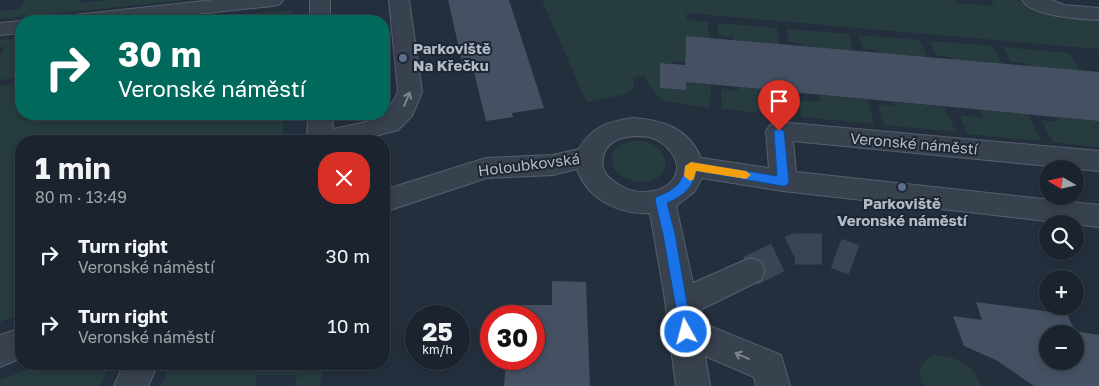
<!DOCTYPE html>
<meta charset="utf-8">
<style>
:root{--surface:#1b232e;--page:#242b36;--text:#f1f3f6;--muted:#a0a4aa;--line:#39404a}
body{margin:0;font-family:"Golos Text",sans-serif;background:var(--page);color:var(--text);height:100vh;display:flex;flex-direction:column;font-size:19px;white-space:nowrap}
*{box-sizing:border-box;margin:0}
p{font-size:16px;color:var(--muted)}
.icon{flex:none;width:28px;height:28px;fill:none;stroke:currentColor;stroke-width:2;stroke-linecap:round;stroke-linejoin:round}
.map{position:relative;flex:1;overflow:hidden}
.side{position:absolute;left:15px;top:135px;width:375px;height:235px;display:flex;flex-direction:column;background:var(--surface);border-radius:20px;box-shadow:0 2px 8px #0003,0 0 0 1px var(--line)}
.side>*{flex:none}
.top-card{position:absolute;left:15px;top:15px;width:375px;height:105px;border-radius:20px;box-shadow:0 2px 8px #0003,0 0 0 1px var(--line);background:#00695c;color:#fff;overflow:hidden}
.needle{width:32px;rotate:279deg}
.controls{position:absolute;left:1039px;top:160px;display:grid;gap:10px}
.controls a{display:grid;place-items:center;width:45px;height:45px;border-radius:50%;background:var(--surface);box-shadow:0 2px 8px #0003,0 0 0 1px var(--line);font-size:25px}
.speed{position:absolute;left:405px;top:305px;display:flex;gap:10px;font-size:25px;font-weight:700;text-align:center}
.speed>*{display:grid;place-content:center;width:65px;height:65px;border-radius:50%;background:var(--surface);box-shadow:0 2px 8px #0003,0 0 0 1px var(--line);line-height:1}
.speed small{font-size:12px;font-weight:400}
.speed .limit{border:8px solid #d22;background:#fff;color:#111}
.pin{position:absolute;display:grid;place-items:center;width:42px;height:42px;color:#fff;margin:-51px -21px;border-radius:50% 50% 50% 0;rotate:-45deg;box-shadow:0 0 5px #0007}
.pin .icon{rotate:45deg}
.me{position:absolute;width:55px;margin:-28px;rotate:353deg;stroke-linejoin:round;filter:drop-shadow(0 0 4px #0008)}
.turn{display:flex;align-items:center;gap:18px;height:105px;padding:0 20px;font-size:22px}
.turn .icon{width:65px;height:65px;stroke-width:2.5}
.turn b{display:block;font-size:35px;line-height:42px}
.round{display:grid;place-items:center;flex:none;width:52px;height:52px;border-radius:20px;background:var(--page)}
.overview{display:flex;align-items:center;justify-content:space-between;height:85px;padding:0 20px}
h1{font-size:30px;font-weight:700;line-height:38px}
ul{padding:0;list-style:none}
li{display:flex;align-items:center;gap:15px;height:70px;padding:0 20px}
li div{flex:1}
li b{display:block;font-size:19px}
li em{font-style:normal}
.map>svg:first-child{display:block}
.green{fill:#263c3f}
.building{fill:#455162;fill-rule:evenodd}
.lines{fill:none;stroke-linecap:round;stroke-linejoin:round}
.minor-tunnel{stroke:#3a4453;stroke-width:31;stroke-dasharray:31 15;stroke-linecap:butt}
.minor-casing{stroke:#565f6c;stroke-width:2}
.minor{fill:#38414e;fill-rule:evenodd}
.oneway{stroke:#7c8592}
.route{fill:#1a73e8;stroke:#114b97}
.slow{fill:#f59e0b}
.service-dot{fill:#5c6f8a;stroke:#1d2633;stroke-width:2}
.labels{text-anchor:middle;stroke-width:4;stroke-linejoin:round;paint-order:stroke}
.poi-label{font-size:15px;font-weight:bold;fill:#b4bcc9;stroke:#1d2633;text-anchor:start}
.street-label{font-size:15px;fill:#b4bcc9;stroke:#1d2633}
</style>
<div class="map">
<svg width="1099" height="386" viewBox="0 0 1099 386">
<rect width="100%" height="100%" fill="#242f3e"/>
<path class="green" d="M26,0h55l-1,3 28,-3h80l-188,19v-8l20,-2z
M542,0h412l2,3 38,3 -3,-6h24l40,16 44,4v29l-412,-36 -1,7 22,2 1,16 -23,-2 -1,26 -13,-1v3l-12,-1v25l26,2v-8l25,2 -1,24 -49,-8 -12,-15 -4,-9 -12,1 1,10 -5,6 -39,9 -4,-1z
M291,10l-1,11h-112z
M718,23l59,5 2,16 -46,-4v-3l-15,-1z
M786,29l63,5 4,17 -49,-5v-2l-15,-2z
M858,35l62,5 7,17 -48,-4 -1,-3 -15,-1z
M21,38v39l-21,3v-24l5,-9h-5v-7z
M930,41l63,5 9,18 -50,-4 -1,-3 -15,-2z
M1003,47l66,6 12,18 -53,-5 -1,-3 -16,-1z
M21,83v31h263l-2,27h-261v173l-21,8v-236z
M738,87l47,4 5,25 -68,-7 -1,-21 16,3z
M819,95l48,4 7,25 -73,-7 -3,-17 23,2z
M894,102l50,5 12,25 -72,-7 -6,-21 17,2z
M980,110l48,4 13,27 -74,-7 -7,-19 23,3z
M1056,117l43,4v26l-46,-5 -12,-22 17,2z
M632,141c7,0 13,0 19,3 15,6 22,27 4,35 -30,14 -67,-26 -23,-38z
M935,355c21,1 39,11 47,31h-59c-6,-15 -3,-25 12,-31z
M42,364h69l-11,22h-100v-6z
M171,364h154l-6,22h-24l2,-11h-39l-4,11h-93z"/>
<path class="building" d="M448,0h61l35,108 -32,5 1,4 -27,4 -13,-53 -9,2z
M686,36l413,36v49l-413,-39v8l-26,-2v-25l25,2v3z
M552,281l34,1 4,104h-86l2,-27h28v-43h-26l1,-11h43z
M976,302l91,12 8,17 24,4v51h-65l-38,-26 -32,-14 -11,-30 29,4zM1048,334h27v27h-27z"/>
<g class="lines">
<path class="minor-tunnel" d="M750,271l45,-22h30l29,11"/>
<defs>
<path id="minor" d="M214,0h69l-3,4 -7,2 -142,15h-68l4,-4 7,-2z
M310,0h20v21h-20z
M389,0h20l13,92 -10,24 -14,14 -42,11h-49l1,-27h24l1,15c30,-7 52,-5 65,-37z
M1022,0h29l13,5 35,3v12c-19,-1 -66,-3 -77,-20z
M21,21v12l-21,2v-12l21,-2h3z
M633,118c30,2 55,10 68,40l68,10 -3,-37 4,-6 9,-3 320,29v20l-306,-30 3,31 303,33v22l-316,-36 -81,-13 -8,14 -18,14 17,77 57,-25 11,4 4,9 -4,9 -63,31 2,11 81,33 9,31h-34l-2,-9 -49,-21 5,30h-34l-12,-93 -14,-80c-31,2 -63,-14 -73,-44l-24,6 -66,3 -103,34v-22l102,-32 67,-3 26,-6c12,-22 30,-28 54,-31zM633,136c6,0 13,0 19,2 14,4 31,23 23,38 -9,19 -39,19 -54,10 -8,-5 -16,-10 -18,-19 -3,-21 12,-29 30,-31z
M21,328v30l-21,9v-32z
M124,364h34l-10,22h-34z"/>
</defs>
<use href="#minor" class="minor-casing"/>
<use href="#minor" class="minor"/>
</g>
<defs><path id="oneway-shaft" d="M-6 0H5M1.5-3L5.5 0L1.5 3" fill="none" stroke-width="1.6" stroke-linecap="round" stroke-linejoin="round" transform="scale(1.25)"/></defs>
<g class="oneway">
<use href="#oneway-shaft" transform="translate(407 99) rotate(-68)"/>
<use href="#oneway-shaft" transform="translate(742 356) rotate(-157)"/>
</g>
<path class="route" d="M779,128l5,3 5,51 -2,3 -4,1 -87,-15c-2,17 -15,26 -29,32l8,31 17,98 -2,5 -4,1 -5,-1 -18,-103 -8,-34 1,-3c16,-6 27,-12 29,-31l6,-4 86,14 -3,-45z"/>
<path class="slow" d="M691,162l55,9 5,4 -5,4 -50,-8 -2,8 -4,2 -6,-5 1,-10z"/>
<g class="service-dot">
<circle cx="403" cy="58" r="5"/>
<circle cx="902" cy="187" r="5"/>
</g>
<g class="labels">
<g class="poi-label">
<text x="413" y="54">Parkoviště<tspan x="413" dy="17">Na Křečku</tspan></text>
<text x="902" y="209" text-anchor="middle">Parkoviště<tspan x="902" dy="17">Veronské náměstí</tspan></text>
</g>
<g class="street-label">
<text transform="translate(914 144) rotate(5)" y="5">Veronské náměstí</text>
<text transform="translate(529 165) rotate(-7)" y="5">Holoubkovská</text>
</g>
</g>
</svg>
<div class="controls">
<a><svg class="needle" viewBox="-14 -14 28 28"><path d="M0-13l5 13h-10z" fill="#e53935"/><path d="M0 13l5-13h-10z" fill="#a0a4aa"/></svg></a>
<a><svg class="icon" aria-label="search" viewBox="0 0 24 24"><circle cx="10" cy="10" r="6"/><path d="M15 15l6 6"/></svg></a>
<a>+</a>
<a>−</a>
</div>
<div class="speed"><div>25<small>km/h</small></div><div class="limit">30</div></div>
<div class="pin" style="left:779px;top:131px;background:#d93025"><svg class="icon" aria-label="arrive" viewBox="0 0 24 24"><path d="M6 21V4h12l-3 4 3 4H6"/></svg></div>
<svg class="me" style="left:686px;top:332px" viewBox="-20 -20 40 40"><circle r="17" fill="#1a73e8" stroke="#fff" stroke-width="3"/><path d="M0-11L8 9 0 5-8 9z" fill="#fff"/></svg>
<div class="top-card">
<div class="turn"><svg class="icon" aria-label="right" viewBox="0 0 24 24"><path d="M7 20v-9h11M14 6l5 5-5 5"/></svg><div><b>30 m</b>Veronské náměstí</div></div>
</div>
<section class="side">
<div class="overview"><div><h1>1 min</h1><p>80 m · 13:49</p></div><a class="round" style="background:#d93025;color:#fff"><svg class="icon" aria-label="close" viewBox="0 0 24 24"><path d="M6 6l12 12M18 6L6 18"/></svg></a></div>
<ul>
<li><svg class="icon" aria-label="right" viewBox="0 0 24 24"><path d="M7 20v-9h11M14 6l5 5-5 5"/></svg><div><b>Turn right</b><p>Veronské náměstí</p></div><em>30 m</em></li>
<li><svg class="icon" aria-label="right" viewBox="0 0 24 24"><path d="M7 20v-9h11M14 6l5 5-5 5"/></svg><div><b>Turn right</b><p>Veronské náměstí</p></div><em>10 m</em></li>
</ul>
</section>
</div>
